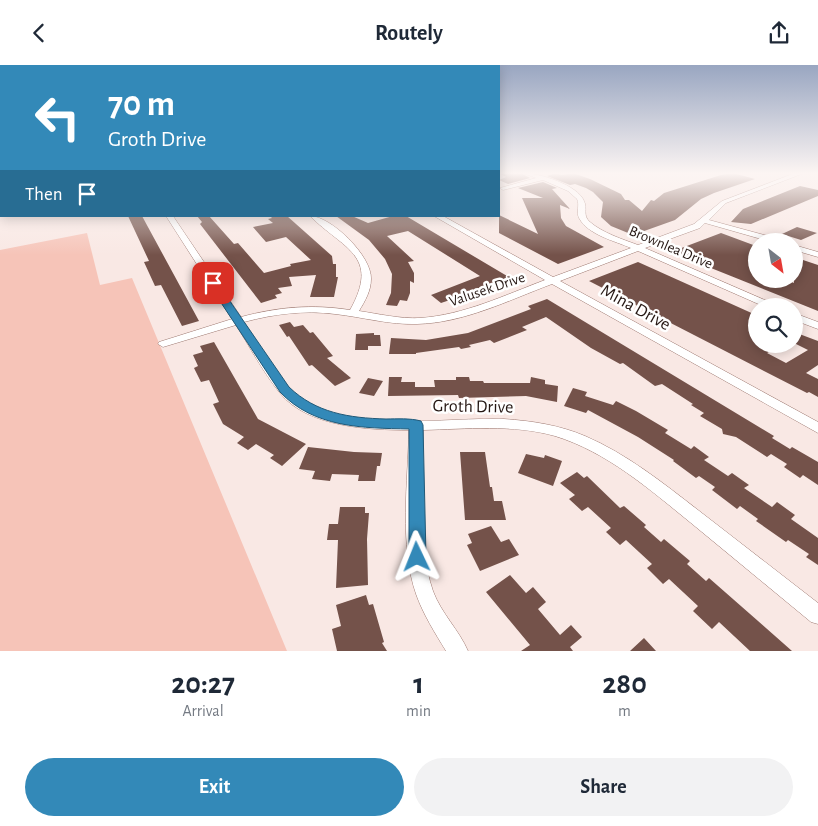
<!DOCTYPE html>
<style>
:root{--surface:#fff;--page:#f2f2f3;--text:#1f2937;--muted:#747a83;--accent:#3389b8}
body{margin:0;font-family:"Alegreya Sans",sans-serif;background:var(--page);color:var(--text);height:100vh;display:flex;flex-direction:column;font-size:19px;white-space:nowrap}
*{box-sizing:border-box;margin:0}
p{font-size:16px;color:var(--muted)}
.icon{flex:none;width:28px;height:28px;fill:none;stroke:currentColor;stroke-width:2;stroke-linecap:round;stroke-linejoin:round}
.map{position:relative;height:586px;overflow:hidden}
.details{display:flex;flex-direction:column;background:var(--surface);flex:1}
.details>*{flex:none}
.hud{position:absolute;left:0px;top:0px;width:500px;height:152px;box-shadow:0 2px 12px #0003;background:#3389b8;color:#fff;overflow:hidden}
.needle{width:32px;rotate:149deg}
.tools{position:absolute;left:748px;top:168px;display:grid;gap:10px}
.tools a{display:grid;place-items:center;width:55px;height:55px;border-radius:50%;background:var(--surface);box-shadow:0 2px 12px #0003;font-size:25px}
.pin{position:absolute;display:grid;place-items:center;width:42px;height:42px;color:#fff;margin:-21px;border-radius:10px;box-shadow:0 2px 8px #0006}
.me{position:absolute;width:55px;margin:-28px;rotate:358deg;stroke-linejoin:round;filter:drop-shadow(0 0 4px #0008)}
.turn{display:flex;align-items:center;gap:18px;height:105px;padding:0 25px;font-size:22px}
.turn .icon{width:65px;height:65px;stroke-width:2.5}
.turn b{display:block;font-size:35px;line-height:42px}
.then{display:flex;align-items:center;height:48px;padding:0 25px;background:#0003;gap:10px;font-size:19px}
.eta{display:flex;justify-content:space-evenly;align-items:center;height:85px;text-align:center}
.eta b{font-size:30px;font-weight:700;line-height:35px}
.primary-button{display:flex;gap:10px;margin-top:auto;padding:10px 25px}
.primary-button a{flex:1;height:58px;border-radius:30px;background:var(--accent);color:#fff;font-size:20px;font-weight:700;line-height:58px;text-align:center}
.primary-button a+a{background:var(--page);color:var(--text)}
header{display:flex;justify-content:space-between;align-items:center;height:65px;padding:0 25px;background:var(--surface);font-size:22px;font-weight:700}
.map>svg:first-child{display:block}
.green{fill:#f6c4b8}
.building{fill:#74524a}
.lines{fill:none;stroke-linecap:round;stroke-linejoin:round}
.minor-casing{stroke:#9d7870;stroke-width:1}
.secondary-casing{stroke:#9d7870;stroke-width:2}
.minor{fill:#fff;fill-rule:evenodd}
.secondary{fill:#fff;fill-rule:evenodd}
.route{fill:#3389b8;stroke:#215978}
.labels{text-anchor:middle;stroke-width:5;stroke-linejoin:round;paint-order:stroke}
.far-street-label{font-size:15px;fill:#251713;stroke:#fff}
.street-label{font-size:18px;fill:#251713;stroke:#fff}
</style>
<header><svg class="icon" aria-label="back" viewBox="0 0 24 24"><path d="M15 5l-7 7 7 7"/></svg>Routely<svg class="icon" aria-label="share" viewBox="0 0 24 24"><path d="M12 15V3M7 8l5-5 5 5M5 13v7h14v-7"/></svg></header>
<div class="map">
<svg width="818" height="586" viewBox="0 0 818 586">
<rect width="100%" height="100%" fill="#f9e8e4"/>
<path class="green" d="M87,168l13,52 32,-7 155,373h-287v-401z"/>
<path class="building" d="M499,108h22l9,5 -22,6 -9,-4 7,-3z
M555,108l7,2 11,-2 17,6 31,15 4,6h4l13,11 9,-11 3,1 10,-8 57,-18 12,-2 22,6 -41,14 -13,6 -26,21 -42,15 -22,-9 -10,-9 2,-15 -10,-10 -7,-4 -11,-4 -5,1 -23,-9z
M543,117l14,6 -5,1 18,20 -10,-4 1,13 5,8 38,21 -46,17 -59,-31v-18l39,19 -16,-36h21l-25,-10z
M800,121l18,4v6l-67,28 -20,-2 12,-13z
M128,151h14l57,105 -17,5 -21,-41 -6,1 -11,-24 5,-1z
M197,151h12l25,28 4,-1 26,30 27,-7 -1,-2 21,-4 -25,-23 -20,5 -13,-15 20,-4 -5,-4 4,-1 -2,-2h17l45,40 1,8h3v13h2l-4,20h-24l6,-22 -27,2 3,9 -14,2 4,5 -7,2 2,3 -16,5 -61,-79 2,-2z
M336,151h16l16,7 25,-7h13l106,63 -71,24 -10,-8 49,-19 -72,-45 -21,5 27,25 -6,1 6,11v10l-4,-2v12l-3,8 -7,-1 -3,6 -11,-1 5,-12 1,-19 -7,-15 -16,-19z
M797,162l20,6 -16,7 -19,-6z
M721,168l35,13v33h7l12,5 9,-5 10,4v-26l24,8v46l-147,-59z
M638,197l118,53v29h27l-16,9 19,10 22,-13 -14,-7v-11l24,9v24l-12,8 12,6v18l-9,-5 -2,1 -218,-112z
M547,234l227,137 -2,2 18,11 2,-2 26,15v23l-15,-10 -3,3 -16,-11 3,-3 -16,-10 -4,3 -31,-20 -13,-3 -1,-5 -22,-13 4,-3 -13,-8 2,-1 -31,-20 -7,2 -32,-23 -3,1 -29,-16 -45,-31 -24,10 5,3 -33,13 -4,-3 -21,5 2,2 -10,2 -2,-2 -43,6v1h-27l2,-16 35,2 42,-7 63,-24 -3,-3z
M290,257l4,5 9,-2 7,8 3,-1 20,24 -6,2 24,20 -16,8 -23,-21 -3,1 -20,-30 -2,1 -8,-12z
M374,268v2h6l1,11h-13v4h-13l1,-16z
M214,277l44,77 48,25 -24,22 -12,-8 4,-3 -18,-11 -8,6 -11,-7 7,-6 -21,-13 -10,-20 6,-2 -10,-22 -8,2 -7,-14 4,-2 -5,-11 10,-3 -3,-6z
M389,312h13l-1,5h14v5h20l-1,-7h22v-3h13l1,4h13l1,2h46l1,-6 14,3v4l13,2 -1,16 -31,-6 -67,2 -1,-3 -70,1z
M368,313l15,3 -9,15 -15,-3z
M573,323l14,4 -2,4 28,9 3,-4 20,10 32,19 -3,3 26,16 3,-3 15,11 -5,3 24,16 4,-3 17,12 -5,3 28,19 5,-5 18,13 -4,4 27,19v27l-12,-8 3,-3 -21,-14 -2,2 -30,-21 2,-2 -18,-13 -3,3 -25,-19 3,-3 -16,-11 -3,2 -23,-17 1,-1 -36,-23 -50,-27 -2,3 -22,-7z
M308,382l46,5 28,1 -2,13h-3l-2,15h-17l1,-6 -27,-1 -2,7 -18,-2 3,-8 -16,-2z
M460,387h25l5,35h2l2,14h8l4,19h-41z
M526,389l18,4 1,-3 17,6 -9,25 -35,-13z
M577,407l7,6 3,-2 33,32 4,-2 22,19 -2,2 17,15 3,-3 26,22 -3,3 19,17 3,-3 83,73h-42l-31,-29 -7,7 -19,-18 5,-5 -29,-27 -6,5 -16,-16 5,-4 -26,-24 -6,5 -14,-13 5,-4 -23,-21 -6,4 -13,-12 6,-4 -15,-12z
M340,442h25v6h4l-2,26 1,46 -32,3 2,-48h-11l2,-16h9z
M491,461l10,16 8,-3 10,16 -39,16 -13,-26 5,-2 -4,-9z
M510,510l16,18 7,-6 13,15 -8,7 22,26 11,-10 11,12 -12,10 3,4h-52l9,-6 -44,-53z
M366,530l3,10 4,-1 11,38 -2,1 5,8h-50l-5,-22 9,-3 -5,-21z
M644,573l12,13h-26z"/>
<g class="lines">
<defs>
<path id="minor" d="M523,108c16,0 55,12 61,28 4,8 -2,14 6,21 13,11 32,17 48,23l56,-21 28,-23 73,-28h9l-78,30 -17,17 70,19 1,2h-12l-63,-18 -5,5 -55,20 129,56 2,2h-13l-125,-55 -78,30 258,141v11l-266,-149c-43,16 -88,39 -135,40 -27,1 -55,-7 -82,-10 -31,-4 -61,0 -91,8 16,24 34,58 56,76 46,36 148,19 204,21 28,2 55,6 81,17 42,18 78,47 113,74 40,31 80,62 120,93v21l-7,-2c-40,-33 -80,-66 -120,-99 -42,-34 -84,-71 -136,-87 -42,-12 -89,-7 -132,-6 0,52 -7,111 10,161 8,22 26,39 35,60h-22c-11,-18 -23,-37 -30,-57 -17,-49 -8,-113 -7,-164 -40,0 -102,-3 -129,-37 -17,-21 -30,-46 -44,-68l-73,22 -5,-3 1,-2 73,-23 -66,-103h7l68,101c37,-10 71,-13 109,-7 31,-55 -7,-61 -40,-94 21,0 62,40 61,63 0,12 -6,22 -12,32 20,3 41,8 61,7 44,-3 85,-23 125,-38l-111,-64h9l110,61 78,-29c-16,-7 -43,-13 -52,-30 -3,-6 1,-13 -2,-19l-9,-8 -25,-11 -40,10 -3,-2 36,-10z
M794,180l24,7v5l-24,-7z
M794,248l24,9v7l-24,-9z"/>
<path id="secondary" d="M0,142h1v6h-1z"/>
</defs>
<use href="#minor" class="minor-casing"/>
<use href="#secondary" class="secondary-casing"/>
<use href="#minor" class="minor"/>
<use href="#secondary" class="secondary"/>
</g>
<linearGradient id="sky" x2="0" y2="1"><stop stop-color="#99a6c1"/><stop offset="0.57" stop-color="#fcf5f3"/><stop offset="1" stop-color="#fcf5f3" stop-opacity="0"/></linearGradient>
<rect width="818" height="190" fill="url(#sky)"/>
<path class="route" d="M213,215l3,1 73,106c27,26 60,31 97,32 11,0 24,-1 35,2l2,4 3,132 -2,6 -7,2 -6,-2 -2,-6v-128c-46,-1 -95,-1 -129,-37l-72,-109z"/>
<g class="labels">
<g class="far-street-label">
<text transform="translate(671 182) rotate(23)" y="5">Brownlea Drive</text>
<text transform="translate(487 224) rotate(-19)" y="5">Valusek Drive</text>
</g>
<g class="street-label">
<text transform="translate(636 242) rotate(29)" y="6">Mina Drive</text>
<text transform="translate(473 341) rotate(1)" y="6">Groth Drive</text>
</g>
</g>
</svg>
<div class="tools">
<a><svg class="needle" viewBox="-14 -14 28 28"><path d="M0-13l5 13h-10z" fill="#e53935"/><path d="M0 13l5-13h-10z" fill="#747a83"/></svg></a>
<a><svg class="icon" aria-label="search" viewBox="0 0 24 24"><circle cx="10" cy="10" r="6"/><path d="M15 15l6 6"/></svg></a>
</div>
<div class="pin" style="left:213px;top:218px;background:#d93025"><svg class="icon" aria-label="arrive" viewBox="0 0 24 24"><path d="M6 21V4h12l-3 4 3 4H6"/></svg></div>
<svg class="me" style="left:417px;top:492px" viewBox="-20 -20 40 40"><path d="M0-17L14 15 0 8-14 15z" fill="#3389b8" stroke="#fff" stroke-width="4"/></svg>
<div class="hud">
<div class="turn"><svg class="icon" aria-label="left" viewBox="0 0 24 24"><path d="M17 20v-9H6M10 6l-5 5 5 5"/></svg><div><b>70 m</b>Groth Drive</div></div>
<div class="then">Then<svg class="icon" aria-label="arrive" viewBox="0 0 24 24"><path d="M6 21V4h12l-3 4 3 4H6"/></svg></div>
</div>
</div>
<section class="details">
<div class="eta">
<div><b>20:27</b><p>Arrival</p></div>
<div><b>1</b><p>min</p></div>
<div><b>280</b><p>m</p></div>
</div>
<div class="primary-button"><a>Exit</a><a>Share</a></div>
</section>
